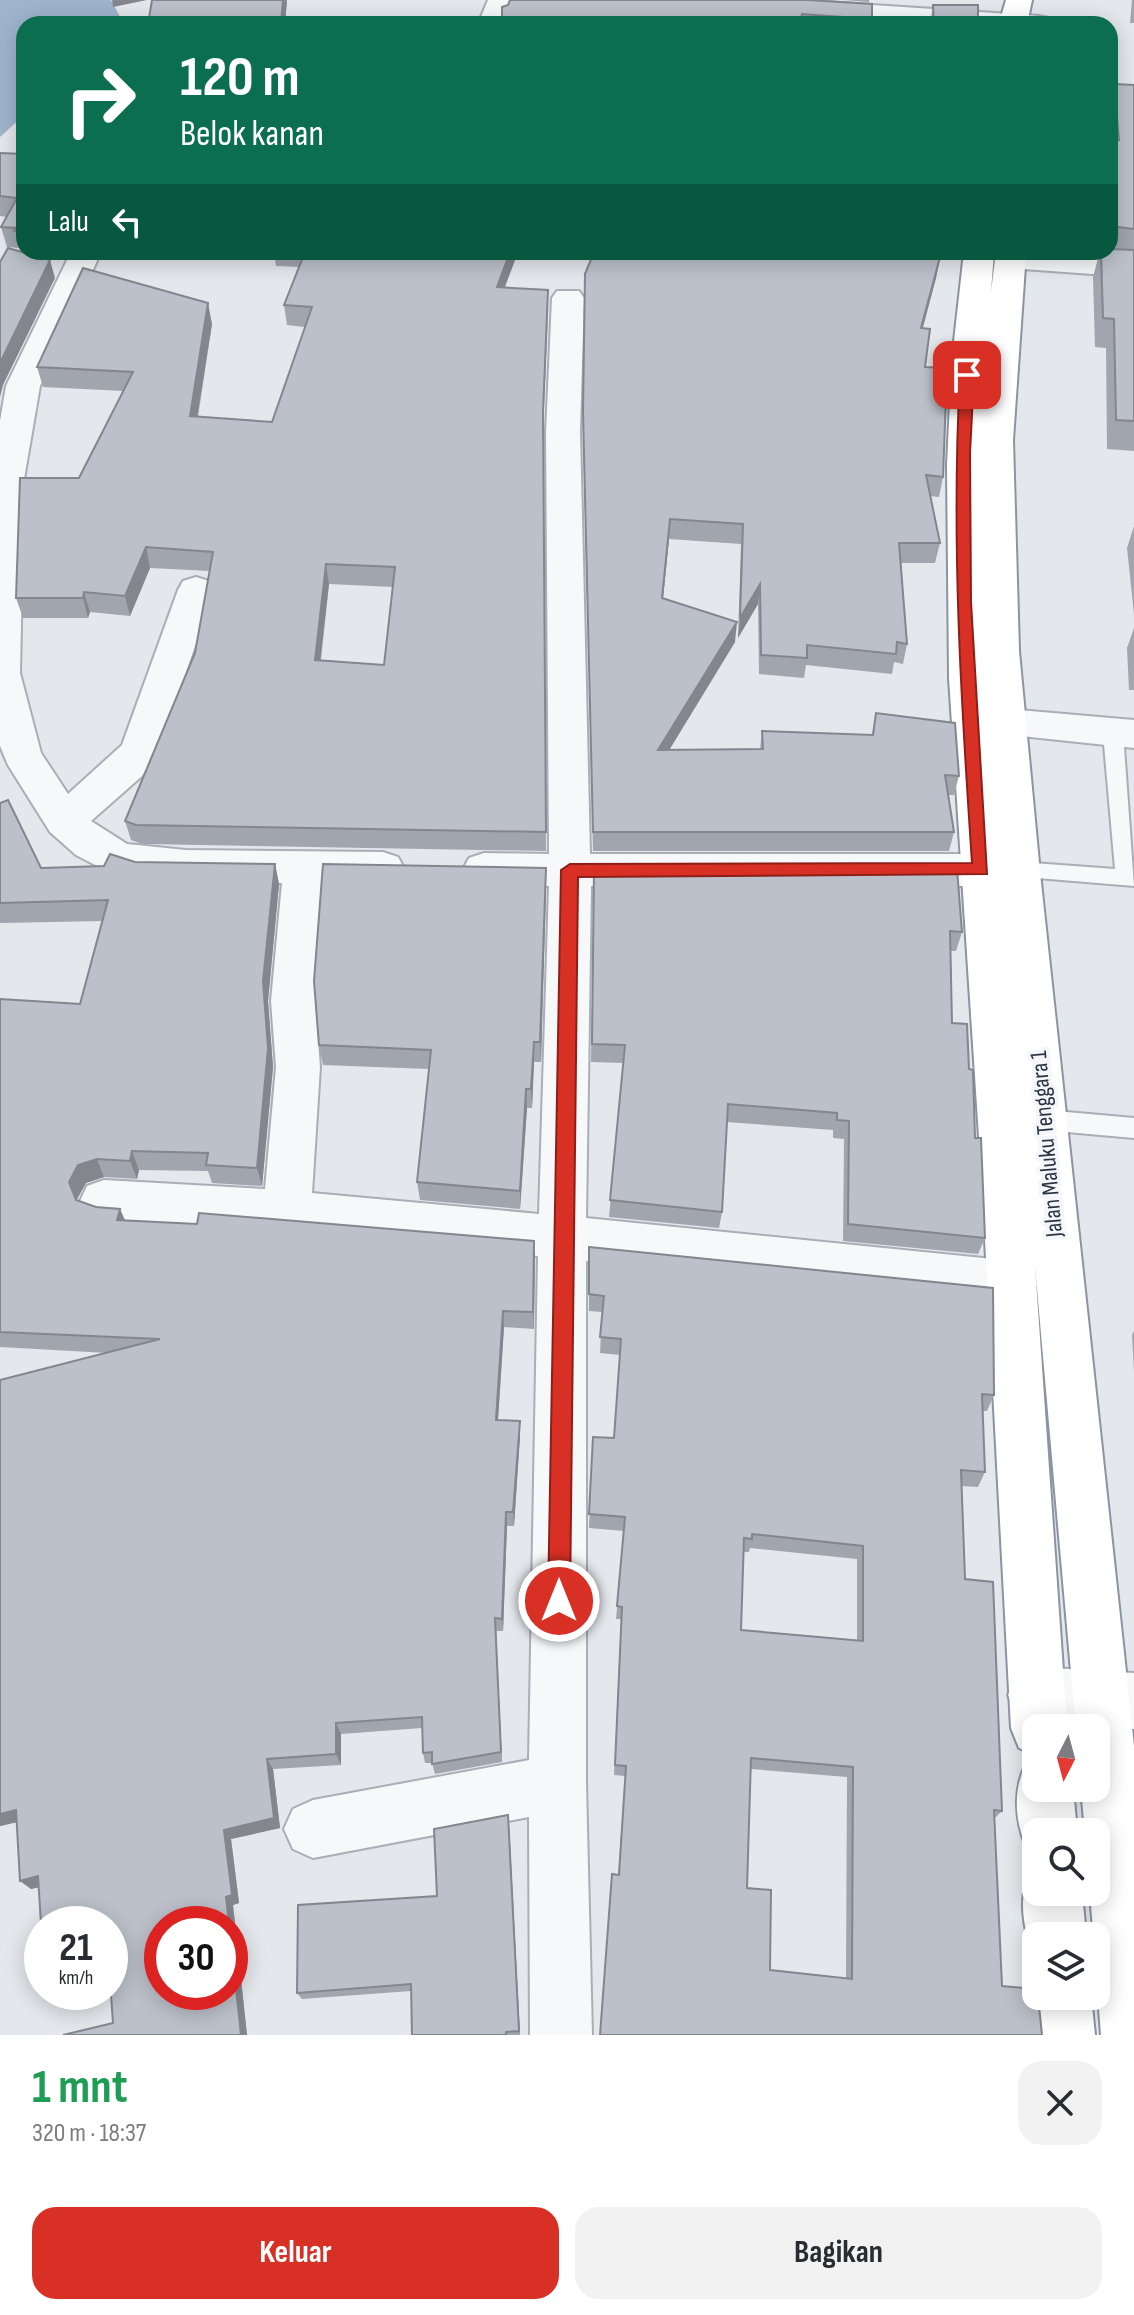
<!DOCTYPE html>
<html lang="id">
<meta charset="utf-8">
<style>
:root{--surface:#fff;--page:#f2f2f3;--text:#2b2b33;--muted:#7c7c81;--accent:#d93025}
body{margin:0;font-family:"Sofia Sans Condensed",sans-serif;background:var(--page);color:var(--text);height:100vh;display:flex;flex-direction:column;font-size:30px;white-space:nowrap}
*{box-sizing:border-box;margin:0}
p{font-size:26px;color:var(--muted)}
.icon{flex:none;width:44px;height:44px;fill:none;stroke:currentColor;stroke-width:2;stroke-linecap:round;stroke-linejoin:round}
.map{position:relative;height:2035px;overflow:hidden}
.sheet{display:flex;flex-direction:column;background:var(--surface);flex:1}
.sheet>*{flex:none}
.guide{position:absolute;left:16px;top:16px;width:1102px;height:244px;border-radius:24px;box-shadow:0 4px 20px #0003;background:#0b6e4f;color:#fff;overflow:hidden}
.needle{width:52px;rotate:186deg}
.buttons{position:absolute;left:1022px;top:1714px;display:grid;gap:16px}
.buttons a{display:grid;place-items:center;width:88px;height:88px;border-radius:16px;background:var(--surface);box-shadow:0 4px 20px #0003;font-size:40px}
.speed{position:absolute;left:24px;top:1906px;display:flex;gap:16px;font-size:40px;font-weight:700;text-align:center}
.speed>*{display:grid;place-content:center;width:104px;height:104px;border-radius:50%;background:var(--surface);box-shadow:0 4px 20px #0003;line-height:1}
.speed small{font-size:20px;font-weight:400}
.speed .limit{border:12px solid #d22;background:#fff;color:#111}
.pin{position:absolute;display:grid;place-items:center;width:68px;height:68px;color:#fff;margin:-34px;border-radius:16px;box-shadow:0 4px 12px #0006}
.me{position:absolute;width:88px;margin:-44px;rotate:0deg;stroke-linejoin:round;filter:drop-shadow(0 0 6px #0008)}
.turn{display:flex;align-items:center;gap:28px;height:168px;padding:0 32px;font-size:36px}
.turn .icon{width:104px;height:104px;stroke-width:2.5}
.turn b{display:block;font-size:56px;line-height:68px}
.then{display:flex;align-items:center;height:76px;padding:0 32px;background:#0003;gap:16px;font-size:30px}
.round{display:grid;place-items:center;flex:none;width:84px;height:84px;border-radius:24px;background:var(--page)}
.summary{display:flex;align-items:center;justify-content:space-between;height:136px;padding:0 32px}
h1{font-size:48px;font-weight:700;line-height:60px;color:#1e9e55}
.cta{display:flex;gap:16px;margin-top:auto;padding:16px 32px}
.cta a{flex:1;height:92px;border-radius:24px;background:var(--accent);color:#fff;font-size:32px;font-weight:700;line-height:92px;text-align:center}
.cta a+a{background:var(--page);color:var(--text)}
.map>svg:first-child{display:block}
.water{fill:#9fb4cc}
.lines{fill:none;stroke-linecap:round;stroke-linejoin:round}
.lane-casing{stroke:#a9aeb7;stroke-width:4}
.street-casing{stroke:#a9aeb7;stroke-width:4}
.highway-casing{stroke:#8b94a3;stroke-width:4}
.lane{fill:#f7f8fa;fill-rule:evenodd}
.street{fill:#f7f8fa;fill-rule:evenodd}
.highway{fill:#fff;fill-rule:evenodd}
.wall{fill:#a1a5ae;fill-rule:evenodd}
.shaded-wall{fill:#83868d}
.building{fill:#bbc0ca;stroke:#83868d;stroke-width:2;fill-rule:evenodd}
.route{fill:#d93025;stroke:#8d1f18;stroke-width:2}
.labels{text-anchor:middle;stroke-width:8;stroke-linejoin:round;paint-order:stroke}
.street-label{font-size:24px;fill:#2b3445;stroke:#f4f6f9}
</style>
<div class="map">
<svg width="1134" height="2035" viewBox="0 0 1134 2035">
<rect width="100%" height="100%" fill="#e4e7ec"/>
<path class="water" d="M0,0h111l13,24h-100v91l-24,22z"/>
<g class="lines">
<defs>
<path id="lane" d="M1113,726l10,7 11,153 -122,-10 -3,-6 3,-6 7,-2 96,7 -12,-136z
M1044,1110l90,8v20l-90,-8 -8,-3 -3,-7 3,-7z"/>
<path id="street" d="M488,0h26l-8,24h-28z
M811,1l228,15 10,2 4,6h-137l-114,-9 -4,-6 4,-6z
M71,252h30l-61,134 -16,93 -4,194 21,80 27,41 54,-49 56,-155 5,-9 13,-4 13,4 5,9 -54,159 -18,27 -51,45 36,23 59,6 197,2 15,5 6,11 -6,11 -15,5 -59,-1 -9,118 5,66 -8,126 227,21 10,-328 -65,-1 -15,-5 -6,-11 6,-11 15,-5 65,1 -3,-422 6,-134 5,-7h22l5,7 -4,134 10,422h391l15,5 6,11 -6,11 -15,5h-390l-5,332 427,43 17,7 7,15 -7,15 -17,7 -427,-44v522l6,252h-62l-1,-218 -216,41 -20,-9 -9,-20 9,-20 20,-9 216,-40 9,-504 -251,-24 -183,-10 -17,-6 -7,-15 7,-15 17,-6 161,9 11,-122 -5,-66 11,-118 -96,-1 -81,-12 -29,-15 -26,-23 -42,-67 -8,-19v-325l6,-35z
M1001,252l133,7v18l-124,-9 -11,-2 -5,-7z
M1006,709l128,11v28l-142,-15 -5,-10 5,-10z
M1036,1667l98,6v56l-98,-6 -20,-8 -8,-20 8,-20z"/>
<path id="highway" d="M1006,0h26l-5,24h-28z
M964,252h30l-3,40 5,-40h30l-13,188 6,211 21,222 94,873v289h-33l-11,-143h6v-60h-11l-4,-44h15v-60h-20l-41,-462 32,462h-31v27l-17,-7 -8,-20 -29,-545 -33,-505 -2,-213 5,-106z
M1036,1763v25h37l4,44h-41v24l-8,-4c-12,-28 -16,-56 -4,-84z
M1036,1870v22h46l4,44h-50v22c-12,-22 -22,-70 0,-88z
M1036,1983v13h55l4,39h-62l-2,-39z"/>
</defs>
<use href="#lane" class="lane-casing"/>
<use href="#street" class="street-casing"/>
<use href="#highway" class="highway-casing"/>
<use href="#lane" class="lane"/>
<use href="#street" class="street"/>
<use href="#highway" class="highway"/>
</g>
<path class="wall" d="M287,0l-2,24h-135l-1,-6z
M808,0l64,19v5h-370l6,-19z
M843,0h26v2z
M1132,0h2v23h-4z
M933,5l45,19h-48z
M1114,84l20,1v366l-27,-2 -1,-101 -11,-1 -2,-70 6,-22 -7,-1v-2h18v-153z
M0,153l24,1v97h-4l-1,-3 -12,-1 -6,-20 6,-10 -7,-1z
M34,252h34l-1,2z
M102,252h51l-4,6 -46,-2z
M274,252h244l-13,35 43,23 -5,122 3,419 -404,-7 -11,-4 -6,-19 70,-168 15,-82 -60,-3 -20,48 -40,-4 -2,6h-65l-7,-20 107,-207 -80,-4 -6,-20 175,-43 -14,93 74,5 33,-95 -18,-2 -3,-20 15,-38 -23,-1zM329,584l64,3 -9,78 -63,-5z
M921,254l19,3 -4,21 -13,50 2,39 18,110 -4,20 -9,-1 10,47 -5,20h-34l6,81 -4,20 -9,-2 -2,12 -86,-9 -2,13 -45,-4 -1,-70 -20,34 3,-94 -72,-5 -6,59 72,44 -66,108 91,-1 2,-18 110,4 4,-22 83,63 -5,19h-6l6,37 -5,19h-356l-10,-419 2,-158 133,-19z
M1134,526v88l-7,-66z
M1134,628v62h-5l-2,-42z
M0,803l41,65 63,-2 31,-4 140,2 4,20 -11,117 5,66 -11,119 -50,-3 -4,-12 -69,-1 -2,9 -33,-2 -18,6 -9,17 19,7 24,2 5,11 409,21v88l-30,-2 -6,93 22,16 -6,90h-7l-4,105h-7l6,131 -67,12 -3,-11h-7l-2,-10 -1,-25 -81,6v31l-68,4 7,59 -49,11 8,64 -6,2 14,130h-184l50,-12 -3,-99 -71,-37 -8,2 -15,-67 -16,4v-446l108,-27 -108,-6v-348l80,5 23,-83 -103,2z
M546,868l-5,194h-7l-2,46h-5l-7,101 -100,-9 -3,-18 12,-113 -106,-4 -4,-20z
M594,869l368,63 -6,19h-5l1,72 17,46 16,169 -7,16 -135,-13 1,-102 -11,-1v-8l-106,-8 -5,90 -3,16 -110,-11 14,-154 -32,-1z
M589,1247l405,148 -7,16h-5l3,61 -7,15 -17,-1 4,93 37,232 -8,8 8,167 -402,49 18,-160 7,-99 -11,-1 7,-156h-5l8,-88 -35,-3 4,-91 21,1 6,-83 -20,-2 2,-41 -13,-1zM750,1548l107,11v81l-116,-10 3,-78h5zM751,1769l96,8 -1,201 -76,-8 -23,-82z
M1134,1331v40l-2,-36z
M509,1824l11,211h-108l-1,-44 -109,8 -5,-6 140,-97z"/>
<path class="shaded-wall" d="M112,0h35l-34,7z
M283,0h4l-2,24h-4z
M510,252h8l-21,55v-20z
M940,257l-4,21 -19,70 4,-20z
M50,260l5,18 -52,107 -3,12v-34z
M208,303l4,21 -18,112 -4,-20z
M670,519l-1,20 -8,79 1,-20z
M146,547l4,21 -20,48 -5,-20z
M326,564l3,20 -11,95 -3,-19z
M760,584l-2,20 -20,34 2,-20z
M84,592l6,20 -2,6 -5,-20z
M737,622l-2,20 -78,128 1,-20z
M275,864l4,20 -11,117 5,66 -11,119 -5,-18 6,-187z
M546,868v21l-5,173 -1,-20z
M534,1042v20l-2,46 -1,-19z
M526,1089l1,19 -7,101v-18z
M132,1151l7,19 -2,9 -7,-18z
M97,1159l7,18 -18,6 -10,17 -7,-18 9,-17z
M120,1209l7,17 -10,-6z
M534,1241l1,18 -1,70 -1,-17z
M503,1311l1,16 -7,108 -1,-15z
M520,1421v15l-6,90 -1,-14z
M506,1512l1,14 -4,105 -1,-12z
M495,1618l1,13 6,131 -1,-10z
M336,1723l5,11v31l-5,-11z
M267,1759l6,10 7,59 -49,11 8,64 -6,2 14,130h-6l-15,-138 -2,-67z
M16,1810l11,10 -27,6v-12z
M508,1815l1,9 11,211 -1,-4z
M38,1876l11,9 -18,4 -11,-8z"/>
<path class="building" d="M152,0h131l-2,24h-94l-16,-6h-22z
M510,0h298l64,4v15l-70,-5 -2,10h-298v-17l6,-2z
M933,5h45v19h-44z
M1114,84l20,1v144l-24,-3v-87l9,1z
M0,153l24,1v78l-10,-1 2,-3 -15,-1 16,-29 -17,-2z
M8,248l42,12 -50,103v-101z
M1110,249l24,1v171l-18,-1 -2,-101 -11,-1 -2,-66h9z
M305,252h205l-13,35 51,3 -5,122 3,420 -410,-7 -11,-4 70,-168 18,-101 -67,-5 -21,49 -41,-4 -1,6h-67l4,-120h59l54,-106 -96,-5 46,-99 125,35 -18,113 82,6 40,-115 -28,-2zM326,564l69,3 -11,98 -69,-5z
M594,252h105l19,3 1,-3h202v2l19,3 -19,71 9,1 -5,38 22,1 -4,109 -17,-2 14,68h-41l8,101 -10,-2 -1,12 -89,-9v13l-46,-3 -1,-71 -20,34 3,-94 -73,-5 -8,79 75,24 -79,128 105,-1 -1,-18 111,4 3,-22 79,10 4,53 -14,-1 9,57h-361l-10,-420 2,-138z
M8,800l33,68 63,-2 6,-12 25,8 140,2 -12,117 5,67 -11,120 -51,-3 2,-12 -76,-2 -2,10 -33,-2 -19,6 -9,17 7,18 20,7 24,2 -3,11 80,4 2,-11 335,28 -1,71 -30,-1 -7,109 24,1 -7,91h-7l-4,107 -7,-1 6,134 -69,12v-12l-9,1 -1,-36 -86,6v31l-69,5 7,59 -50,12 8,65 -6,2 3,27h-67v68h68v-59l11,102h-178l50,-12 -3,-43v-56h-68v16l-4,-64 -18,5 -4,-71 -16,4v-434l160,-41 -160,-7v-333l80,5 28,-104 -108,3v-100z
M323,864l223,4 -6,174h-6l-3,47h-5l-6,102 -103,-9 14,-132 -112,-5 -5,-64z
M594,869h363l5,63 -12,-1 2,92 15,1 2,45 4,1 2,68h6l4,100 -137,-14 1,-103 -12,-1v-7l-109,-9 -6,108 -112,-12 15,-155 -33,-1z
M589,1247l404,41 1,107 -12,-1 3,78 -24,-2 4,109 28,3 9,229 -8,-1 8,176 34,3v7h2l4,39h-442l12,-161 7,1 7,-109 -11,-1 7,-158 -5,-1 8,-89 -36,-3 4,-77 21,1 7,-99 -21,-2 4,-41 -15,-2zM752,1534l111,12v95l-122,-11 3,-92 8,1zM751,1758l102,9 -1,212 -82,-9 1,-80 -24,-2z
M508,1815l11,216 -13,1v3h-94l-1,-51 -114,9 1,-88 139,-9 -3,-67z"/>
<path class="route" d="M967,371l7,4 -4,78 1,149 16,272 -409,3 -8,724 -3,8 -8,3 -8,-3 -3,-8 13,-731 9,-6 402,-1c-11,-163 -21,-324 -12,-488z"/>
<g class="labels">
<g class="street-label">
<text transform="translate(1046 1144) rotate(-95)" y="8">Jalan Maluku Tenggara 1</text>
</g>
</g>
</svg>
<div class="buttons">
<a><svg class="needle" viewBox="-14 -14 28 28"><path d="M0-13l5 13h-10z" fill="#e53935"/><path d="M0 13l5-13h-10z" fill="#7c7c81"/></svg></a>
<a><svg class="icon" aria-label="search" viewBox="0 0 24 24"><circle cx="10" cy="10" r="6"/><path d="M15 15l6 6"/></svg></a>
<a><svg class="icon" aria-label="layers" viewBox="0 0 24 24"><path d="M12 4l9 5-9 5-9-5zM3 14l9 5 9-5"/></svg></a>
</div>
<div class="speed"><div>21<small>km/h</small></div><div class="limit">30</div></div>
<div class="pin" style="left:967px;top:375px;background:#d93025"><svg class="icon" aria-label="arrive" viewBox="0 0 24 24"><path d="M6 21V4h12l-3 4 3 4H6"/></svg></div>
<svg class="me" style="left:559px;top:1601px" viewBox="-20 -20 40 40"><circle r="17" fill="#d93025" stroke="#fff" stroke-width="3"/><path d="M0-11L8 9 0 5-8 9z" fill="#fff"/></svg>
<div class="guide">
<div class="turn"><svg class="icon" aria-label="right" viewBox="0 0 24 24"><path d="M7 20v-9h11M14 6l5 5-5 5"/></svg><div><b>120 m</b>Belok kanan</div></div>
<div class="then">Lalu<svg class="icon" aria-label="left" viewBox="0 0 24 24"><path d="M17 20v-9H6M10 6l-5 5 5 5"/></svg></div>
</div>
</div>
<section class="sheet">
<div class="summary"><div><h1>1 mnt</h1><p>320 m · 18:37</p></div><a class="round"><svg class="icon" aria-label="close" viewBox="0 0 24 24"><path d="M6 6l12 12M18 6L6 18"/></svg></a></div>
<div class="cta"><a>Keluar</a><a>Bagikan</a></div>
</section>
